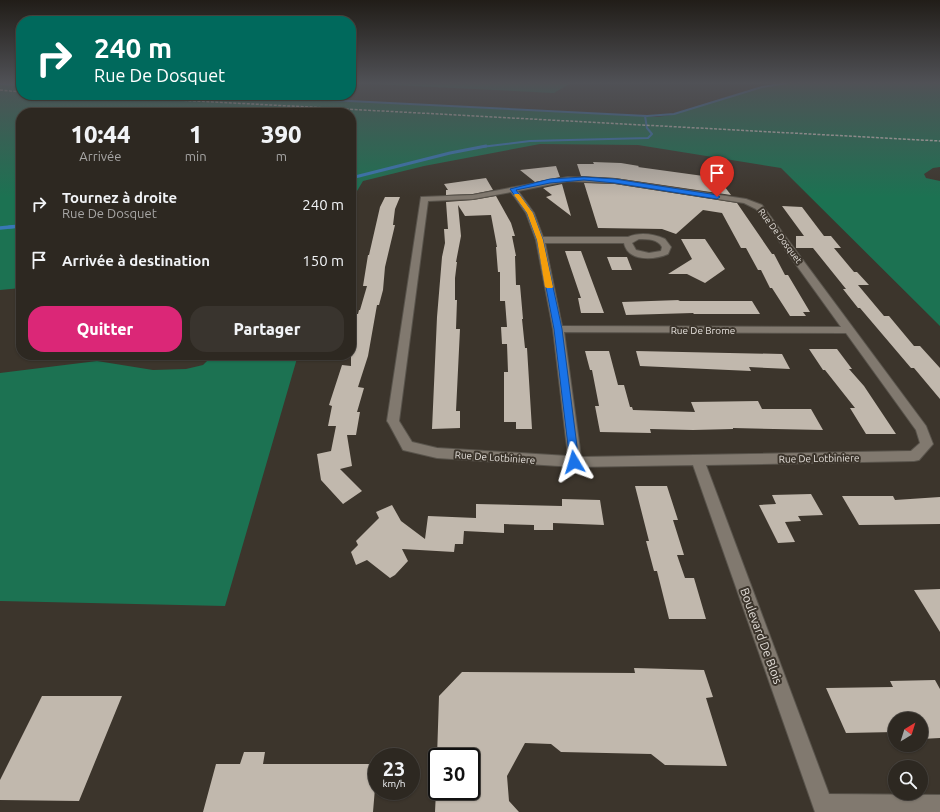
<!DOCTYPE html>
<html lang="fr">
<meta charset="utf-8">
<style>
:root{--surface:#2d2821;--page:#39342e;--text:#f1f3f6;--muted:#a7a6a5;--line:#48443f;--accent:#db2777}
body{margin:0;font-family:Ubuntu,sans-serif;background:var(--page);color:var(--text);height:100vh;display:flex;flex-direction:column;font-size:15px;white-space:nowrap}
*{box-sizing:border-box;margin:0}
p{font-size:13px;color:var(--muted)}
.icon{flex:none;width:22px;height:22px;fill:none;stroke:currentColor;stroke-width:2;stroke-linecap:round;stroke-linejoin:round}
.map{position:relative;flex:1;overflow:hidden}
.drawer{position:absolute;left:16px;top:108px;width:340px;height:252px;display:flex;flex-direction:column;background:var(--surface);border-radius:16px;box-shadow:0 1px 3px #0004,0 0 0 1px var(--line)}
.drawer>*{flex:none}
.hud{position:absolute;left:16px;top:16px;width:340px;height:84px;border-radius:16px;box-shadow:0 1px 3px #0004,0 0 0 1px var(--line);background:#00695c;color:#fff;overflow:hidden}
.needle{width:26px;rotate:38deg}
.tools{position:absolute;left:888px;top:712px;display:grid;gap:8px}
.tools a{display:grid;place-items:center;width:40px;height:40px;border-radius:50%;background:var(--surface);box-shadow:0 1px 3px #0004,0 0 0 1px var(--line);font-size:20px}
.speed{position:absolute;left:368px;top:748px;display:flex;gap:8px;font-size:20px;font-weight:700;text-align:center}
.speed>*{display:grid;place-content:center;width:52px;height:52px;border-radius:50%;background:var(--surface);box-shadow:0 1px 3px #0004,0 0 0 1px var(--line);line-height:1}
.speed small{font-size:10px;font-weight:400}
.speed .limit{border:2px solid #111;border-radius:6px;background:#fff;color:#111}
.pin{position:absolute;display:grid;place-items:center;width:34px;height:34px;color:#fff;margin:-41px -17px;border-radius:50% 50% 50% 0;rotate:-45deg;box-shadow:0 0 4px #0007}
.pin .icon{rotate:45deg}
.me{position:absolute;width:44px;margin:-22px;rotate:353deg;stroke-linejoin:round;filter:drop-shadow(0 0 3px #0008)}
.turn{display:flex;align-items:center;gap:14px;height:84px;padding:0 12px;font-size:18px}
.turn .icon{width:52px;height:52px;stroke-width:2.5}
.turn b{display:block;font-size:28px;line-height:34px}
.eta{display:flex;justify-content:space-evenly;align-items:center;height:68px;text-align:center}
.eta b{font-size:24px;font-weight:800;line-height:28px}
.action{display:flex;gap:8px;margin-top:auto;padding:8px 12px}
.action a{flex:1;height:46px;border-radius:16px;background:var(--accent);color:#fff;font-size:16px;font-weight:800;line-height:46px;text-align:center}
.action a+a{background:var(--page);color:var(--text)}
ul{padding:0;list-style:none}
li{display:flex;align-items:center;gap:12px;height:56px;padding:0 12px}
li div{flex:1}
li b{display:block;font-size:15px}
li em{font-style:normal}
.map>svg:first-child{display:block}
.forest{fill:#1c7252}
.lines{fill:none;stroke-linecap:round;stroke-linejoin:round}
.stream-far2{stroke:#3978b7;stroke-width:2}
.stream-far1{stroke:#3978b7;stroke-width:3}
.stream{stroke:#3978b7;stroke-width:3.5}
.building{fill:#c1b8ad}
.minor-casing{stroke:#59544c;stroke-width:2}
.minor{fill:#81796f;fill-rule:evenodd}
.rail{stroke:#cec8c3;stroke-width:1.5;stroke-dasharray:3 1.5;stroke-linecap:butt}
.route{fill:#1a73e8;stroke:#114b97}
.slow{fill:#f59e0b}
.labels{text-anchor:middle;stroke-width:4;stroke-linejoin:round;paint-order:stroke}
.far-street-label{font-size:9px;fill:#e5e0db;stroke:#3c352c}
.street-label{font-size:10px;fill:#e5e0db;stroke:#3c352c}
.near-street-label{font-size:12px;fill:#e5e0db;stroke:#3c352c}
</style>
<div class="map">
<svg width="940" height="812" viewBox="0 0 940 812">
<rect width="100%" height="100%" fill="#3c352c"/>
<path class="forest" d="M351,83h220l-17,10z
M787,83h153v84l-7,1 -9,6 2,4 14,3v145l-159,-158 -143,-23 -98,-1 -116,22 -61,15 -12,20v-88h-330v175l-21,2v-206l21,1v10h208l428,22 14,-2 91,-28z
M206,355h92l-73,251 -225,-5v-228l97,-12 56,9 33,-1 17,-4 5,-5z"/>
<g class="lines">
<path class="stream-far2" d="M0,84l21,1
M229,95l418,21 27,-2 88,-27 25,-4
M481,147l49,-6 118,-3 4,-4 -5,-6 -2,-12"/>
<path class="stream-far1" d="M351,178l99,-25 36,-7
M9,227l12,-1"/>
<path class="stream" d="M0,228l20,-2"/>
</g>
<path class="building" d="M593,162l28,1 18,3 -1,1 80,11 13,17 -116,-17 -34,-2 -4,-12h17z
M556,166l4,11 -25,5 -15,-12z
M486,178l7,12 -20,4 -27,1v-5h2l-4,-6z
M584,183l31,1 122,19 35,51h2l11,21h3l22,37h-7l3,4h-16l-18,-28h-2l-9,-18h-3l-12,-22h-5l-19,-35 -19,-3 -27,24 -14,-5 -64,-1z
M562,184l5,18 4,14 -25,-19 6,-2 -9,-7z
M496,196l15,27 4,13h-3l4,20h-1l1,29h4l3,34h-1l3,29h2l5,81h-16v-7h-12v-50h4l-1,-28h-5l-1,-17h6l-2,-26h-5v-29h-2l-2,-25h1l-6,-32 -26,1 -7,-11 3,31 -5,26h1l-2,16v22h2l-1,29h4l-4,82h4v17l-28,1 5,-112 5,-60 3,-14 -1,-14h4l-2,-27 27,-2z
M385,197h15l-5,12 -2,16h2l-10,42 -2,23 -4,15h-2l-9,51 -10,31 6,1 -7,24h3l-4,23h-9l5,31 -12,3 22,22 -19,13 -22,-24 -4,-26 14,-3 5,-25h-8l4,-20 -3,-1 13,-40 9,1v-33l4,-19h3l1,-4h1l7,-24h-4l5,-31h1l11,-48z
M782,206l20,1 22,29h7l10,12h-7l20,24h3l12,13h-11l26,31h5l25,30h6l20,22v31l-26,-31h-3l-51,-60h-2l-15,-19h3l-33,-41h-17v-12h8z
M681,239h24l20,30 -20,14 -18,-9h-19l24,-15z
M565,251h16l23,62h-23l-3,-15h3z
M607,257h20l5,13h-20z
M680,300l-2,1h74l8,13h-66l-1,-1 -67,2 -4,-13z
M809,349h28l15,20h-3l15,17 32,48h-30l-16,-26h5l-30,-38h-2z
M585,351h24l9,34h6l6,22h2l1,3 62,2 -4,-10 67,-1 4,8h49l12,21 -90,-2v1l-40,1 -43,-1 1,4 -51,-1 -5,-26h4l-7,-36h-2z
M636,351l146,3 8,15 -41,-2 2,4 -111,-5z
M635,486h32l11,34h-5l11,35h-7l8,23h9l12,41h-37l-12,-48h-3l-8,-30h3z
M811,494l12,21 -25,1 3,5 -16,1 10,20 -17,1 -19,-38 17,-1 -4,-9z
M842,496h51l2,4 45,-3v27l-81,1z
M562,499l38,1 4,25 -51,-2v7h-19v-5l-30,-1v9l-40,-2 -1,13h-8l-1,8 -52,-3 6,12 -13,14 -5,3 -23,-18 -11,5 -5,-13 7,-7 -2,-4 23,-23 -3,-6 16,-7 9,16 24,18 3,-23 48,2v-14l86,2z
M940,589v43l-26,-42z
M634,668l70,2 9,27 -7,1 21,68 -62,-1 -14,-11 -90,-2 -10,-8 -26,-1 -18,33 2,25 10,11h-84l1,-21h35v-34h-34l2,-61 23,-24 173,1z
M935,680l5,9v49l-19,1v-20h-26v13l-49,1 -20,-45 67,-1 -3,-6z
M42,696h80l-43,105 -79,-1v-20z
M244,752h21l-2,12h114l-4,48h-170l13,-48h24z"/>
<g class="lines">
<defs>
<path id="minor" d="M568,177l47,2 131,20 16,6 164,221 7,18 -14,16 -5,1 -208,4 123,329 111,1v17h-125l-122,-347 -118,2 -138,-9 -34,-8 -14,-26 -2,-3 34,-224 52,-2zM568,181l47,2 129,20 12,6 85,118 -279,-1 -17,-83h79c4,19 30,17 44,11l3,-7 -6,-8c-12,-5 -25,-7 -37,-2h-85l-9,-24 -16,-22zM511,192l15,21 10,27 17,89 15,127 -131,-8 -25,-6 -13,-21 29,-220 45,-2zM639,239c9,0 19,0 23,8l-1,4 -12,2 -13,-3 -4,-7zM564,332l282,1 70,97 4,13 -9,8 -330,6z"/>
</defs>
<use href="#minor" class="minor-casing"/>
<use href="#minor" class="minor"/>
<path class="rail" d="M0,90l21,2
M85,95l855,46"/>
</g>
<linearGradient id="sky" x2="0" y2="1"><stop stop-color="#211d18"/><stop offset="0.42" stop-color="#505156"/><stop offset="1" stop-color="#505156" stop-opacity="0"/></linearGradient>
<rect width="940" height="197" fill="url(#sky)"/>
<path class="route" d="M584,177l31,2 102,16 3,2 -3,2 -102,-16 -31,-3 -34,3 -34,7 17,23 10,27 19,89 17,133 -1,3h-7l-1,-3 -16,-133 -17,-89 -10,-27 -17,-24 40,-10z"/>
<path class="slow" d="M515,194h4l14,19 10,27 10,47 -1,1h-5l-2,-1 -8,-47 -10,-27 -13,-18z"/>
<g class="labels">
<g class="far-street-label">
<text transform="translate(780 236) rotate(53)" y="3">Rue De Dosquet</text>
</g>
<g class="street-label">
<text x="703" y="334">Rue De Brome</text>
<text transform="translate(495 457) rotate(4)" y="4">Rue De Lotbiniere</text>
<text transform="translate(819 458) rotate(-1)" y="4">Rue De Lotbiniere</text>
</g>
<g class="near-street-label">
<text transform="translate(761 636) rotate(70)" y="4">Boulevard De Blois</text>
</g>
</g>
</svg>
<div class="tools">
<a><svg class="needle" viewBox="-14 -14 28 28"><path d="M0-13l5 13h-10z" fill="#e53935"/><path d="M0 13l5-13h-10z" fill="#a7a6a5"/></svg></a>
<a><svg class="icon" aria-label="search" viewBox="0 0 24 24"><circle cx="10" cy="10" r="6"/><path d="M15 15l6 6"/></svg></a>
</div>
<div class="speed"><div>23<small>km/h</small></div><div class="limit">30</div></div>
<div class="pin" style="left:717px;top:197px;background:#d93025"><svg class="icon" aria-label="arrive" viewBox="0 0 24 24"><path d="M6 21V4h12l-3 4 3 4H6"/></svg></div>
<svg class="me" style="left:574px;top:462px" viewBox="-20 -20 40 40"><path d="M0-17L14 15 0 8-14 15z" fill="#1a73e8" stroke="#fff" stroke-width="4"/></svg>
<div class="hud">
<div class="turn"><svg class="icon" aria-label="right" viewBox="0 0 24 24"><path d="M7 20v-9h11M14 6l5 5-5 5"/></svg><div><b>240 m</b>Rue De Dosquet</div></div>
</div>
<section class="drawer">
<div class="eta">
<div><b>10:44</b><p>Arrivée</p></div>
<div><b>1</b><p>min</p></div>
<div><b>390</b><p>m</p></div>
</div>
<ul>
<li><svg class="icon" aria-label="right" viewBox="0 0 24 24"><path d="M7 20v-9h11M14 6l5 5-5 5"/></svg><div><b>Tournez à droite</b><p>Rue De Dosquet</p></div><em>240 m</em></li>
<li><svg class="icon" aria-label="arrive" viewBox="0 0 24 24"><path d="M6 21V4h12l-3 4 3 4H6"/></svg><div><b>Arrivée à destination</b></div><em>150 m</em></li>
</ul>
<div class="action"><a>Quitter</a><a>Partager</a></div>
</section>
</div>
